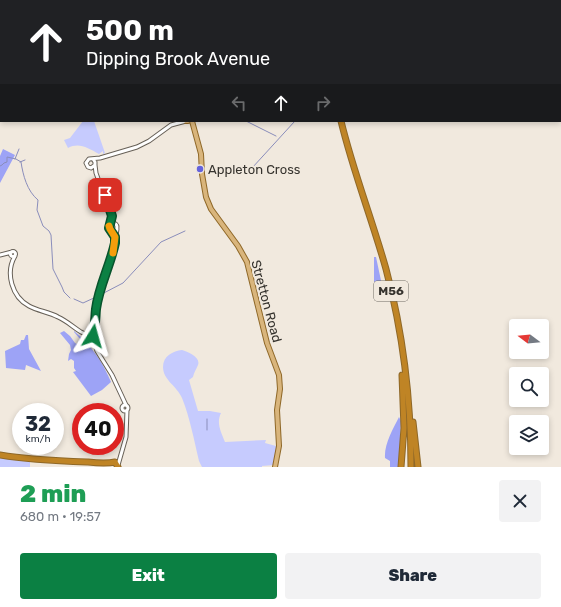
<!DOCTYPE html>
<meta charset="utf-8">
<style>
:root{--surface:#fff;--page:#f2f2f3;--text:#1f2937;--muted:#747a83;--accent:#0b8043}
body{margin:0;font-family:Rubik,sans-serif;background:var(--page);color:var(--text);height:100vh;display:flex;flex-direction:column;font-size:15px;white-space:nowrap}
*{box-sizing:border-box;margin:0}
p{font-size:13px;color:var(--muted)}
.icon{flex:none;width:22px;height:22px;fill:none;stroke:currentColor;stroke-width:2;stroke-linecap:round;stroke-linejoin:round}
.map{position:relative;height:467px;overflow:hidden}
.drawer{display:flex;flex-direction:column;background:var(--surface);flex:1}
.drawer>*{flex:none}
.banner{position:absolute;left:0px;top:0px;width:561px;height:122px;box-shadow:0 2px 6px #0003;background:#202124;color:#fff;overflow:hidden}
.needle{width:26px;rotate:286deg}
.fabs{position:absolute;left:509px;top:319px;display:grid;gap:8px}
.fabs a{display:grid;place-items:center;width:40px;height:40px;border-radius:4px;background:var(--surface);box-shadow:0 2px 6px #0003;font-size:20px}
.speed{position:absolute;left:12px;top:403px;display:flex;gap:8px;font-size:20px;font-weight:700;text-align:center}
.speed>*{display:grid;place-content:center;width:52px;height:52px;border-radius:50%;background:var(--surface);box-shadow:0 2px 6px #0003;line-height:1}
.speed small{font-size:10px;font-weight:400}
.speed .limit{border:6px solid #d22;background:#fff;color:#111}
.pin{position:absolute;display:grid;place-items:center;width:34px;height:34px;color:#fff;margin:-17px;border-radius:8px;box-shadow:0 2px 6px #0006}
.me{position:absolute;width:44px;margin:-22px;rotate:8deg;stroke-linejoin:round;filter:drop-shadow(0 0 3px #0008)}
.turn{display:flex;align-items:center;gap:14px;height:84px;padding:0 20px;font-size:18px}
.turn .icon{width:52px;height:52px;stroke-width:2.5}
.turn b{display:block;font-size:28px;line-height:34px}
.lanes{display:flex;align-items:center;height:38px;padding:0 20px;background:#0003;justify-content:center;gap:20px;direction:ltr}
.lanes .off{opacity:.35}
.round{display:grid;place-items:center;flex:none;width:42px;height:42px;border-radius:4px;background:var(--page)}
.summary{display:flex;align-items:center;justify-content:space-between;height:68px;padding:0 20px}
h1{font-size:24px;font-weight:800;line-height:30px;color:#1e9e55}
.cta{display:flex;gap:8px;margin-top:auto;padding:8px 20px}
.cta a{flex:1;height:46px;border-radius:4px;background:var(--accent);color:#fff;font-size:16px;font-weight:800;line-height:46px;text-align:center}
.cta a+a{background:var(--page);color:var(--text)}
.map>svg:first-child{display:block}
.green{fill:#c6cbfe}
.forest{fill:#9da3f6}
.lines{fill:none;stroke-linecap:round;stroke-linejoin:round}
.stream{stroke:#8a8dbb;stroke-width:1}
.minor-casing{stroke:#676057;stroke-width:5}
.major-casing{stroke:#8f6828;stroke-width:6}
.highway-casing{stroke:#8f6828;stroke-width:7}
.minor{stroke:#fff;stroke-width:3}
.major{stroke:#d9b57c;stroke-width:4}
.highway{stroke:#bf8425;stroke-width:5}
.route-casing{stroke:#07532c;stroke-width:10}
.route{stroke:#0b8043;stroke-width:7}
.slow{stroke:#f59e0b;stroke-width:7}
.poi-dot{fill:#6563dc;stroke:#f1e9de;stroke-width:1.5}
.labels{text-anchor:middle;stroke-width:4;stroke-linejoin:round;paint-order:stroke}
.shield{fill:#f1e9de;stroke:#6e6a63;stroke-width:1}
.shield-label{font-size:12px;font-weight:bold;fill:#36332e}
.poi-label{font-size:13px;fill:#36332e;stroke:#f1e9de;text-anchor:start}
.street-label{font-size:13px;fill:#36332e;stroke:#f1e9de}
</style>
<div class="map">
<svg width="561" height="467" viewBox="0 0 561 467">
<rect width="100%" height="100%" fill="#f1e9de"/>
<path class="green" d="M83,121h11l11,32 -2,1v-3l-4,3c-11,-6 -20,-12 -31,-6l-4,-8 6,-2z
M182,350c6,2 19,7 16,15 -2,5 -4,7 -5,12l-4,3 9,31h12l11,2c-5,10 0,19 4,29l41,-2 -1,3 11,3 1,1 -3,18 -12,1v1h-60l-3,-6c-5,-21 -9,-43 -17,-63 -5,-12 -19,-18 -19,-31 0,-11 10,-16 19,-17z
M0,455l30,6v6h-30z"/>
<path class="forest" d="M3,149l12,6 -15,28v-27z
M374,257h2l7,33 -9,-1z
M64,331l6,5 5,7 2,1 3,-5 -6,-7v-1c16,12 30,33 37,51l-9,8 -11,6 -18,-24 3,-1 -2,-3v-7l-3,-2 -3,2 1,-7 2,-4 -1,-5 -10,-12z
M26,335h2l1,14 12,22 -15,-6 -1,5 -19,-2 -1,-17 15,-7 1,-4h3z
M399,417l2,4 -2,46h-9v-6l-5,-3c-1,-14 8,-29 14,-41z"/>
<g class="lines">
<path class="stream" d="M511,0v1
M540,1l2,-1
M560,72h1
M246,121l30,15
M15,159l4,-10
M20,162l5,-2
M0,166l2,-1 2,-2 3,-1v-5l9,2 5,3c2,13 6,29 17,38l-1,10 6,16 6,5 2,4 2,34 9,18 2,5 6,6
M252,168l43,-47
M100,295l23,-12 38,-41 24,-11
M74,299l9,4 13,-6
M207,419v11"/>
<defs>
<path id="minor" d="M15,1v-1
M158,1l1,-1
M0,27l1,-2
M0,40h1
M93,159l2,3v3l-4,3 -3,-1 -2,-4 3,-4 11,-1 37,-11 12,-6 22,-16 15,-4
M95,165l1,8 18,50
M109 227a4 4 0 1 1 8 0a4 4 0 1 1-8 0Z
M10.5 254a2.5 2.5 0 1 1 5 0a2.5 2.5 0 1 1-5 0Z
M0,255l12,-3
M15,256c-10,17 -3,41 14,50 9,5 20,6 29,11 9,4 15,10 23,15 4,2 8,3 12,4
M91.5 334a3.5 3.5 0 1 1 7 0a3.5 3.5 0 1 1-7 0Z
M93,331l6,-40 15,-42 3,-20
M93,337l4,14 15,24 14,30
M122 408a3 3 0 1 1 6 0a3 3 0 1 1-6 0Z
M118,465l8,-28 1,-27"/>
<path id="major" d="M130,0l1,1
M186,121h2
M192,121l9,33 1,20 4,23 5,12 27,37 9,16 20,81 12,32 1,14 -3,21 2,36 -4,21"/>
<path id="highway" d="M320,0v1
M341,121c12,50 31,98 45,148 17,64 25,131 25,198
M413,422l5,45
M0,455c29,5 58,6 87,7 10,1 19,2 28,0l3,5
M401,467l3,-39 -2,-53"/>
</defs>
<use href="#minor" class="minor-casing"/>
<use href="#major" class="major-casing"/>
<use href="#highway" class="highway-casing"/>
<use href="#minor" class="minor"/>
<use href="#major" class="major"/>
<use href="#highway" class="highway"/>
</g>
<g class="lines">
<defs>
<path id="route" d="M93,336l-1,-2c4,-8 3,-16 4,-25 3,-23 14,-43 19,-66v-6l-6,-9 3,-12 -7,-21"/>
</defs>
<use href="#route" class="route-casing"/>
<use href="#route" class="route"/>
<path class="slow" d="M109,226l1,3 5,8 -2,16"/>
</g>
<circle class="poi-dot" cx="200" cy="169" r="4"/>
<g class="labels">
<rect class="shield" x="374" y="281" width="34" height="20" rx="3"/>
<g class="shield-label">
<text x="391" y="295">M56</text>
</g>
<g class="poi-label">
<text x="208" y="174">Appleton Cross</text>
</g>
<g class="street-label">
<text transform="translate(267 301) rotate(75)" y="5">Stretton Road</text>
</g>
</g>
</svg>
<div class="fabs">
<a><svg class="needle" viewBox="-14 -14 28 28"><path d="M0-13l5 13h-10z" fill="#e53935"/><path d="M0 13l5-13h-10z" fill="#747a83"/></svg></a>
<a><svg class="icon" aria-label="search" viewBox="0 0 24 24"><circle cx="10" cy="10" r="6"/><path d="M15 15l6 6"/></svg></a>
<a><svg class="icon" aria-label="layers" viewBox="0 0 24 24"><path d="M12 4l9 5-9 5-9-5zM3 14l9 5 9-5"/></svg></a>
</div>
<div class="speed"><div>32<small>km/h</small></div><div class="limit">40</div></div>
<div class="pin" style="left:105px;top:195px;background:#d93025"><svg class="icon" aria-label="arrive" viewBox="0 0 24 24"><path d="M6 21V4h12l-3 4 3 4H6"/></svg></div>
<svg class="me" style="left:93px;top:336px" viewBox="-20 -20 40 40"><path d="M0-17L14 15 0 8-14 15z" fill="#0b8043" stroke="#fff" stroke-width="4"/></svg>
<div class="banner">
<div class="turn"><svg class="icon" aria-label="ahead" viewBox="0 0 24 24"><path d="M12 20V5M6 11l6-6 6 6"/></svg><div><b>500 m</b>Dipping Brook Avenue</div></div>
<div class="lanes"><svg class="icon off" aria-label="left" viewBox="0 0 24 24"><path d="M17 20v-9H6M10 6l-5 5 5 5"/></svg><svg class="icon" aria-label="ahead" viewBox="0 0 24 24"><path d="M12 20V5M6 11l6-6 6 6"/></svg><svg class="icon off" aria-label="right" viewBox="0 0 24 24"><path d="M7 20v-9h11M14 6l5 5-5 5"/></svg></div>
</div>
</div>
<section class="drawer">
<div class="summary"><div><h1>2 min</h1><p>680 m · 19:57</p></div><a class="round"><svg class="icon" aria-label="close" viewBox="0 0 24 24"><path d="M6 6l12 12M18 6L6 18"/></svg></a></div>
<div class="cta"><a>Exit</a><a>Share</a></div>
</section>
